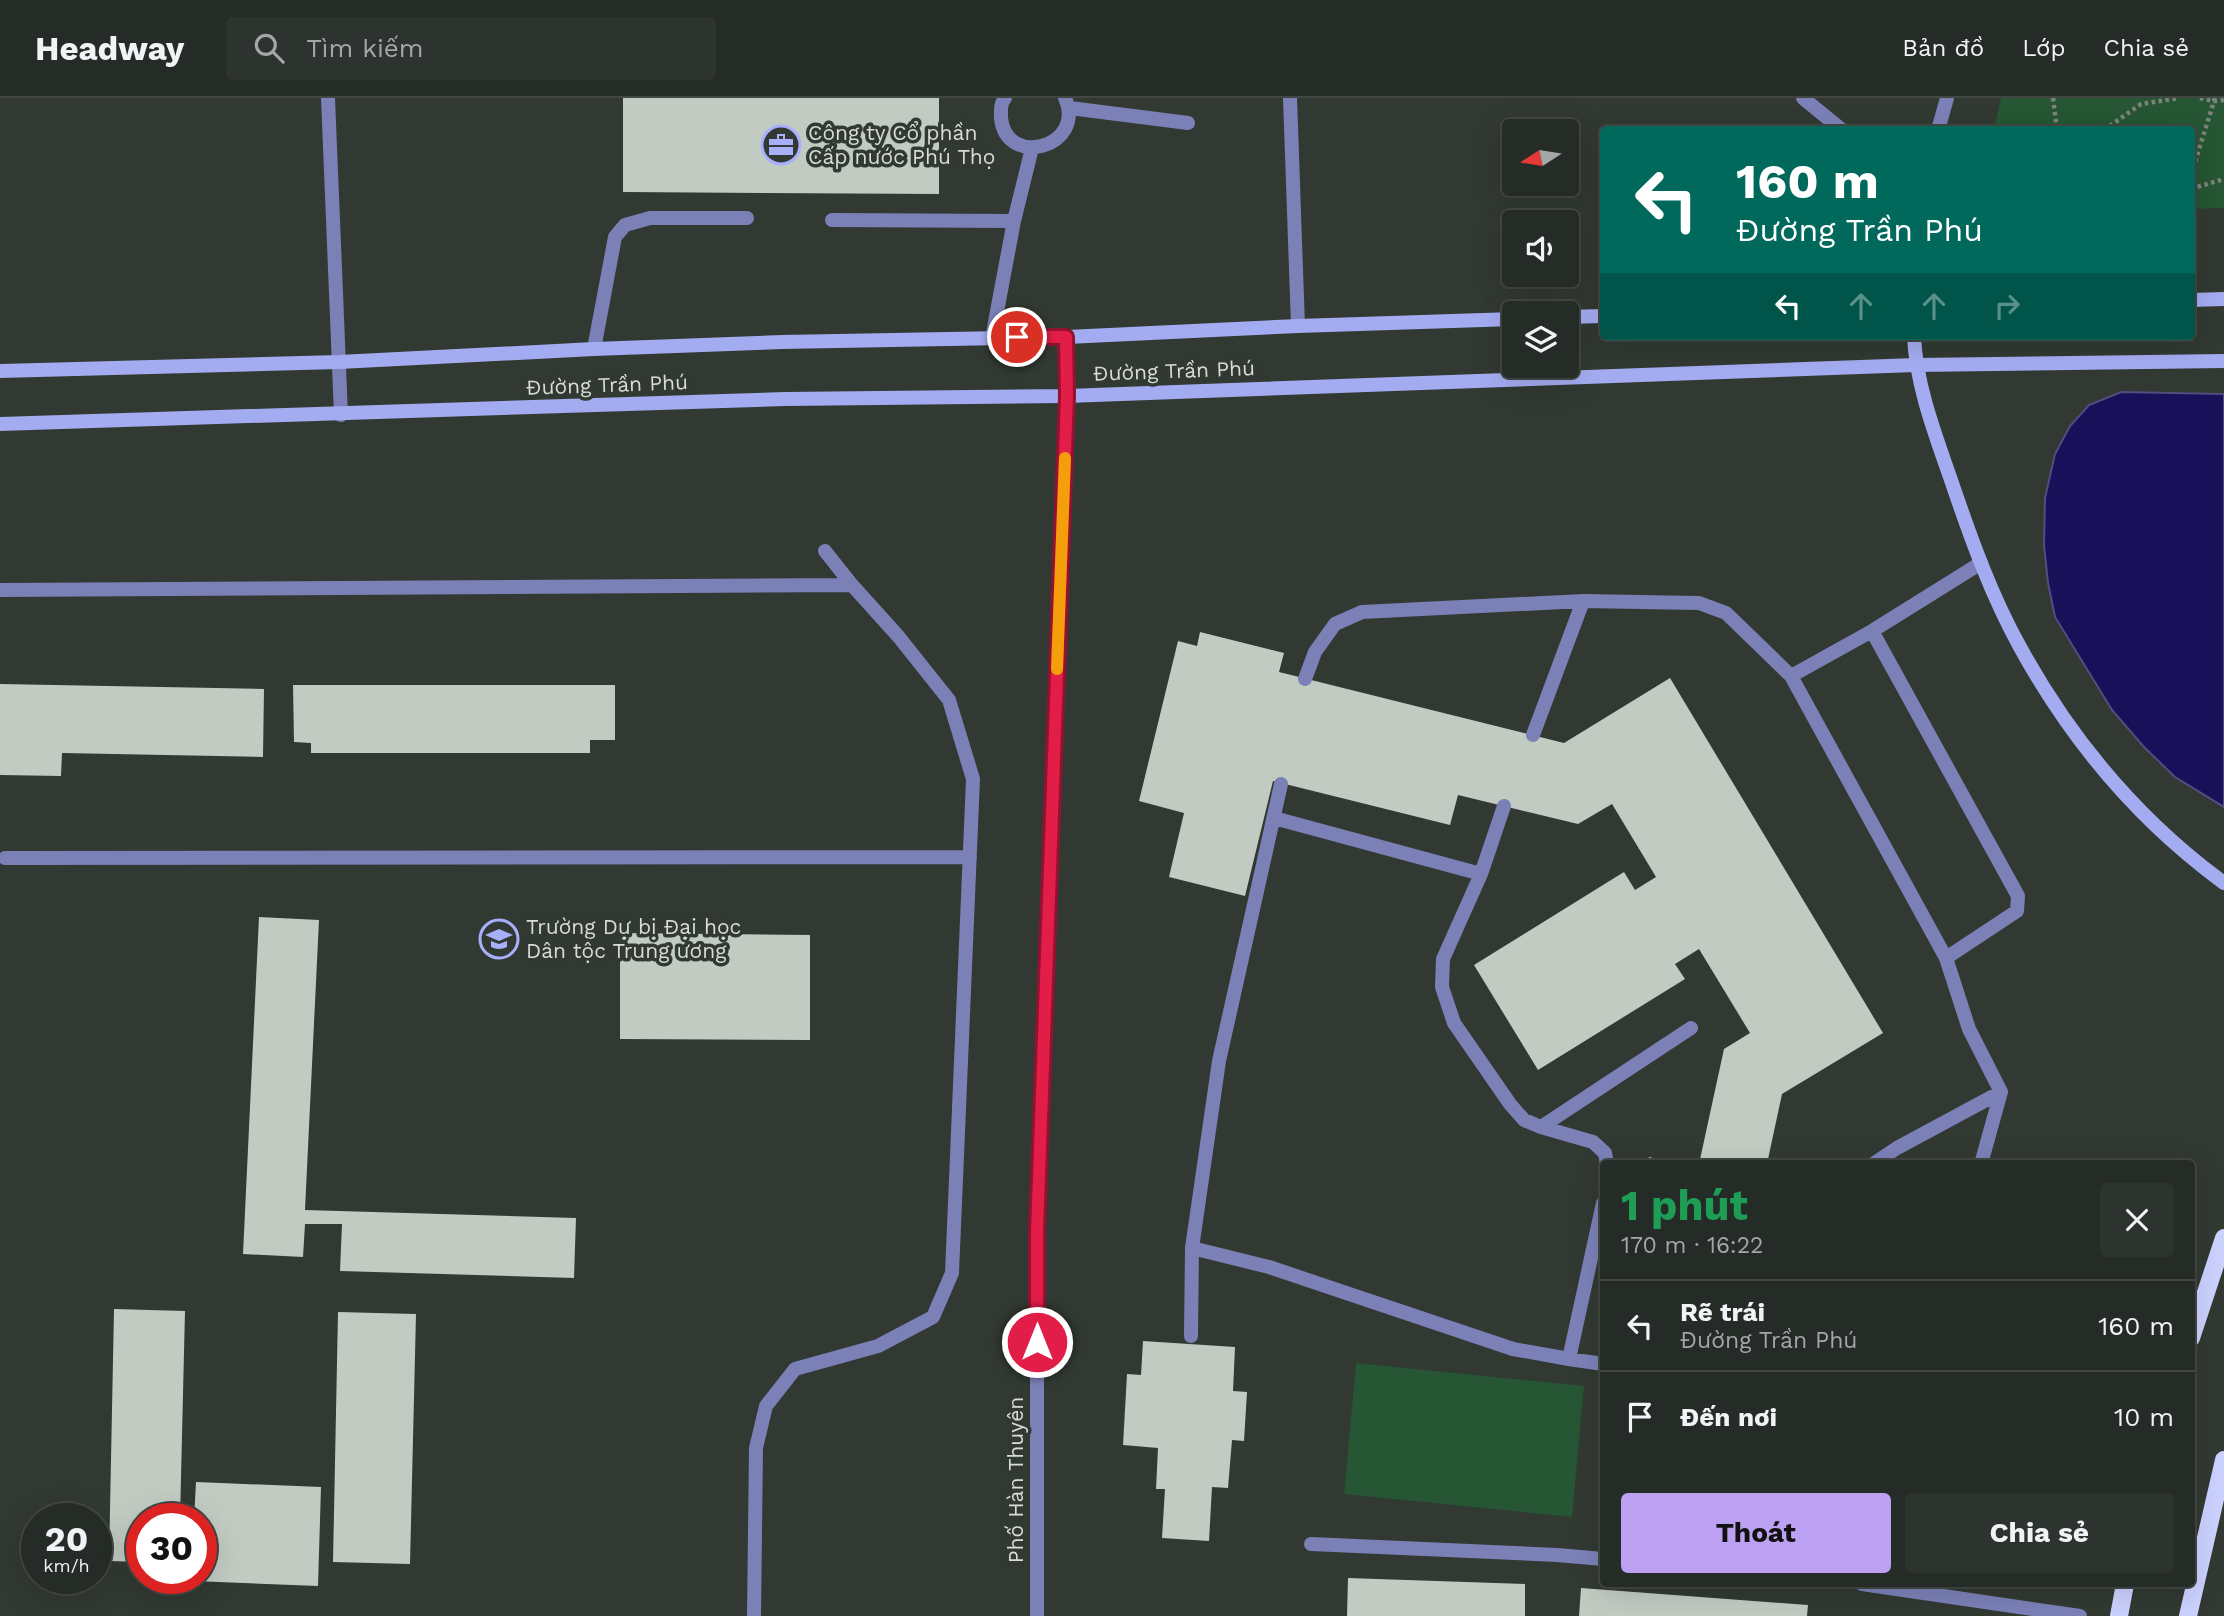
<!DOCTYPE html>
<html lang="vi">
<meta charset="utf-8">
<style>
:root{--surface:#252b26;--page:#2d332e;--text:#f1f3f6;--muted:#a3a7a7;--line:#424743;--accent:#bca0f2}
body{margin:0;font-family:"Work Sans",sans-serif;background:var(--page);color:var(--text);height:100vh;display:flex;flex-direction:column;font-size:26px;white-space:nowrap}
*{box-sizing:border-box;margin:0}
p{font-size:23px;color:var(--muted)}
.icon{flex:none;width:38px;height:38px;fill:none;stroke:currentColor;stroke-width:2;stroke-linecap:round;stroke-linejoin:round}
.map{position:relative;flex:1;overflow:hidden}
.sheet{position:absolute;left:1600px;top:1062px;width:595px;height:427px;display:flex;flex-direction:column;background:var(--surface);border-radius:7px;box-shadow:0 7px 28px #0002,0 0 0 2px var(--line)}
.sheet>*{flex:none}
.top-card{position:absolute;left:1600px;top:28px;width:595px;height:214px;border-radius:7px;box-shadow:0 7px 28px #0002,0 0 0 2px var(--line);background:#00695c;color:#fff;overflow:hidden}
.needle{width:46px;rotate:258deg}
.buttons{position:absolute;left:1502px;top:21px;display:grid;gap:14px}
.buttons a{display:grid;place-items:center;width:77px;height:77px;border-radius:7px;background:var(--surface);box-shadow:0 7px 28px #0002,0 0 0 2px var(--line);font-size:35px}
.speed{position:absolute;left:21px;top:1405px;display:flex;gap:14px;font-size:35px;font-weight:700;text-align:center}
.speed>*{display:grid;place-content:center;width:91px;height:91px;border-radius:50%;background:var(--surface);box-shadow:0 7px 28px #0002,0 0 0 2px var(--line);line-height:1}
.speed small{font-size:18px;font-weight:400}
.speed .limit{border:10px solid #d22;background:#fff;color:#111}
.pin{position:absolute;display:grid;place-items:center;width:60px;height:60px;color:#fff;margin:-30px;border:4px solid #fff;border-radius:50%;box-shadow:0 2px 7px #0007}
.me{position:absolute;width:77px;margin:-38px;rotate:0deg;stroke-linejoin:round;filter:drop-shadow(0 0 5px #0008)}
.turn{display:flex;align-items:center;gap:24px;height:147px;padding:0 21px;font-size:32px}
.turn .icon{width:91px;height:91px;stroke-width:2.5}
.turn b{display:block;font-size:49px;line-height:60px}
.lanes{display:flex;align-items:center;height:66px;padding:0 21px;background:#0003;justify-content:center;gap:35px;direction:ltr}
.lanes .off{opacity:.35}
.round{display:grid;place-items:center;flex:none;width:74px;height:74px;border-radius:7px;background:var(--page)}
.head{display:flex;align-items:center;justify-content:space-between;height:119px;padding:0 21px}
h1{font-size:42px;font-weight:700;line-height:52px;color:#1e9e55}
.action{display:flex;gap:14px;margin-top:auto;padding:14px 21px}
.action a{flex:1;height:80px;border-radius:7px;background:var(--accent);color:#111;font-size:28px;font-weight:700;line-height:80px;text-align:center}
.action a+a{background:var(--page);color:var(--text)}
ul{padding:0;list-style:none}
li{display:flex;align-items:center;gap:21px;height:91px;padding:0 21px;border-top:2px solid var(--line)}
li div{flex:1}
li b{display:block;font-size:26px}
li em{font-style:normal}
header{display:flex;align-items:center;gap:42px;box-sizing:border-box;height:98px;padding:0 35px;background:var(--surface);border-bottom:2px solid var(--line)}
header strong{font-size:33px}
nav{display:flex;gap:38px;margin-inline-start:auto;font-size:24px}
.search{width:490px;height:63px;background:var(--page);display:flex;align-items:center;gap:18px;box-sizing:border-box;padding:0 24px;border-radius:7px;color:var(--muted);font-size:26px}
.map>svg:first-child{display:block}
.green{fill:#265633}
.water{fill:#1a1059;stroke:#534d7f;stroke-width:2}
.building{fill:#c1cbc2}
.lines{fill:none;stroke-linecap:round;stroke-linejoin:round}
.path{stroke:#7c837d;stroke-width:4.5;stroke-dasharray:3.5 3.5;stroke-linecap:butt}
.service{stroke:#7b81b7;stroke-width:14}
.minor{stroke:#7b81b7;stroke-width:14}
.secondary{stroke:#a4acf1;stroke-width:14}
.primary{stroke:#cbd1fe;stroke-width:18}
.route-casing{stroke:#92132f;stroke-width:18}
.route{stroke:#e11d48;stroke-width:12}
.slow{stroke:#f59e0b;stroke-width:12}
.labels{text-anchor:middle;stroke-width:7;stroke-linejoin:round;paint-order:stroke}
.poi-label{font-size:21px;fill:#d7dcd7;stroke:#313932;text-anchor:start}
.street-label{font-size:21px;fill:#d7dcd7;stroke:#313932}
</style>
<header>
<strong>Headway</strong>
<div class="search"><svg class="icon" aria-label="search" viewBox="0 0 24 24"><circle cx="10" cy="10" r="6"/><path d="M15 15l6 6"/></svg>Tìm kiếm</div>
<nav><a>Bản đồ</a><a>Lớp</a><a>Chia sẻ</a></nav>
</header>
<div class="map">
<svg width="2224" height="1518" viewBox="0 0 2224 1518">
<rect width="100%" height="100%" fill="#313932"/>
<path class="green" d="M2001,0h223v110l-33,1v-79l-197,-1z
M1356,1265l228,23 -12,131 -228,-23z"/>
<path class="water" d="M2121,294l103,2v413l-49,-30 -31,-30 -32,-37 -57,-93 -7,-34 -4,-38 1,-47 10,-44 15,-28 19,-21z"/>
<path class="building" d="M623,0h316v96l-316,-2z
M1200,534l84,21 -5,19 285,71 106,-65 213,355 -101,61 -15,70h-68l25,-115 26,-16 -51,-84 -24,15 10,15 -147,91 -64,-105 150,-93 11,18 21,-13 -44,-73 -34,20 -120,-29 -8,30 -177,-44 -28,115 -76,-19 15,-64 -45,-12 39,-160 19,5z
M0,586l264,5 -1,68 -201,-4 -1,23 -61,-1z
M293,587h322v55h-25v13h-279v-10l-17,-1z
M259,819l60,3 -14,290 271,8 -2,60 -234,-7 2,-47h-37l-2,33 -60,-3z
M620,835l190,2v105l-190,-1z
M1649,1059l24,6v1h-25z
M114,1211l71,2 -5,208h-38v43l-33,-1z
M338,1214l78,2 -6,250 -77,-2z
M1143,1243l92,6 -2,44 14,1 -3,49 -12,-1 -4,48 -16,-1 -3,54 -47,-3 3,-49h-9l2,-41 -35,-3 4,-71 14,1z
M196,1384l125,5 -3,99 -125,-5v-3h8v-59h-7z
M1348,1480l177,6v32h-178z
M1581,1490l227,17 -1,11h-228z"/>
<g class="lines">
<path class="path" d="M2053,0l4,32
M2200,0l14,3 10,-1
M2104,32l37,-26 38,-6
M2191,77l24,-77
M2191,91l33,-10"/>
<path class="service" d="M1005,0c-5,7 -4,12 -4,20 5,51 86,29 64,-20
M1070,10l118,15
M832,122l182,1
M992,240l22,-117 18,-73
M594,251l21,-112 10,-12 25,-7h97
M0,492l852,-5
M1872,533l146,265 -1,15 -71,47
M1791,578l155,282 23,71 32,63 -20,72
M1305,581l10,-27 20,-28 27,-12 221,-11 116,2 27,10 65,63 81,-45 109,-68
M1533,637l50,-134
M1274,720l207,56 -38,85 -1,28 12,36 56,81 14,16 17,7 52,15 12,11 2,11
M5,760l965,-1
M1481,776l23,-68
M1541,1029l150,-99
M1873,1066l24,-16 104,-56
M1603,1105l-34,156 34,5
M1192,1150l77,19 244,82 56,10
M1191,1238l1,-88 27,-187 62,-277
M1311,1446l246,11 46,4
M1862,1486l218,32
M754,1518l2,-168 10,-42 29,-37 83,-23 55,-29 19,-44 21,-494 -24,-79 -51,-64 -46,-51 -27,-34"/>
<path class="minor" d="M328,0l13,317
M1290,0l8,228
M1803,0l39,32
M1938,32l9,-32
M1037,1518v-384l30,-836v-59"/>
<path class="secondary" d="M2191,202l33,-1
M1566,219l37,-1
M1914,238c2,49 21,98 37,144 19,56 40,115 69,167 51,93 118,173 204,236
M0,273l339,-9 255,-13 188,-7 285,-5 231,-11 216,-7
M0,326l785,-25 282,-3 848,-31 309,-4"/>
<path class="primary" d="M2191,1240l33,-100
M2119,1518l6,-32
M2188,1518l36,-156"/>
</g>
<g class="lines">
<defs>
<path id="route" d="M1017,239h49l1,59 -30,836v110"/>
</defs>
<use href="#route" class="route-casing"/>
<use href="#route" class="route"/>
<path class="slow" d="M1057,571l8,-211"/>
</g>
<defs>
<symbol id="office-ring" viewBox="-11 -11 22 22"><circle r="9.5" fill="#313932" stroke="#a8b0fc" stroke-width="1.5"/><path d="M-6-3h4V-5.5h4V-3h4V5H-6ZM-1-4.5V-3h2v-1.5ZM-6 0V1H6V0Z" fill="#a8b0fc"/></symbol>
<symbol id="school-ring" viewBox="-11 -11 22 22"><circle r="9.5" fill="#313932" stroke="#a8b0fc" stroke-width="1.5"/><path d="M0-5L7-2L0 1L-7-2ZM-4 1L0 2.5L4 1V4Q0 6-4 4Z" fill="#a8b0fc"/></symbol>
</defs>
<g fill-rule="evenodd">
<use href="#office-ring" x="759" y="25" width="44" height="44"/>
<use href="#school-ring" x="477" y="819" width="44" height="44"/>
</g>
<g class="labels">
<g class="poi-label">
<text x="808" y="42">Công ty Cổ phần<tspan x="808" dy="24">Cấp nước Phú Thọ</tspan></text>
<text x="526" y="836">Trường Dự bị Đại học<tspan x="526" dy="24">Dân tộc Trung ương</tspan></text>
</g>
<g class="street-label">
<text transform="translate(1174 273) rotate(-2)" y="7">Đường Trần Phú</text>
<text transform="translate(607 287) rotate(-2)" y="7">Đường Trần Phú</text>
<text transform="translate(1016 1382) rotate(-90)" y="7">Phố Hàn Thuyên</text>
</g>
</g>
</svg>
<div class="buttons">
<a><svg class="needle" viewBox="-14 -14 28 28"><path d="M0-13l5 13h-10z" fill="#e53935"/><path d="M0 13l5-13h-10z" fill="#a3a7a7"/></svg></a>
<a><svg class="icon" aria-label="sound" viewBox="0 0 24 24"><path d="M4 9h4l5-4v14l-5-4H4zM17 9q2 3 0 6"/></svg></a>
<a><svg class="icon" aria-label="layers" viewBox="0 0 24 24"><path d="M12 4l9 5-9 5-9-5zM3 14l9 5 9-5"/></svg></a>
</div>
<div class="speed"><div>20<small>km/h</small></div><div class="limit">30</div></div>
<div class="pin" style="left:1017px;top:239px;background:#d93025"><svg class="icon" aria-label="arrive" viewBox="0 0 24 24"><path d="M6 21V4h12l-3 4 3 4H6"/></svg></div>
<svg class="me" style="left:1037px;top:1244px" viewBox="-20 -20 40 40"><circle r="17" fill="#e11d48" stroke="#fff" stroke-width="3"/><path d="M0-11L8 9 0 5-8 9z" fill="#fff"/></svg>
<div class="top-card">
<div class="turn"><svg class="icon" aria-label="left" viewBox="0 0 24 24"><path d="M17 20v-9H6M10 6l-5 5 5 5"/></svg><div><b>160 m</b>Đường Trần Phú</div></div>
<div class="lanes"><svg class="icon" aria-label="left" viewBox="0 0 24 24"><path d="M17 20v-9H6M10 6l-5 5 5 5"/></svg><svg class="icon off" aria-label="ahead" viewBox="0 0 24 24"><path d="M12 20V5M6 11l6-6 6 6"/></svg><svg class="icon off" aria-label="ahead" viewBox="0 0 24 24"><path d="M12 20V5M6 11l6-6 6 6"/></svg><svg class="icon off" aria-label="right" viewBox="0 0 24 24"><path d="M7 20v-9h11M14 6l5 5-5 5"/></svg></div>
</div>
<section class="sheet">
<div class="head"><div><h1>1 phút</h1><p>170 m · 16:22</p></div><a class="round"><svg class="icon" aria-label="close" viewBox="0 0 24 24"><path d="M6 6l12 12M18 6L6 18"/></svg></a></div>
<ul>
<li><svg class="icon" aria-label="left" viewBox="0 0 24 24"><path d="M17 20v-9H6M10 6l-5 5 5 5"/></svg><div><b>Rẽ trái</b><p>Đường Trần Phú</p></div><em>160 m</em></li>
<li><svg class="icon" aria-label="arrive" viewBox="0 0 24 24"><path d="M6 21V4h12l-3 4 3 4H6"/></svg><div><b>Đến nơi</b></div><em>10 m</em></li>
</ul>
<div class="action"><a>Thoát</a><a>Chia sẻ</a></div>
</section>
</div>
